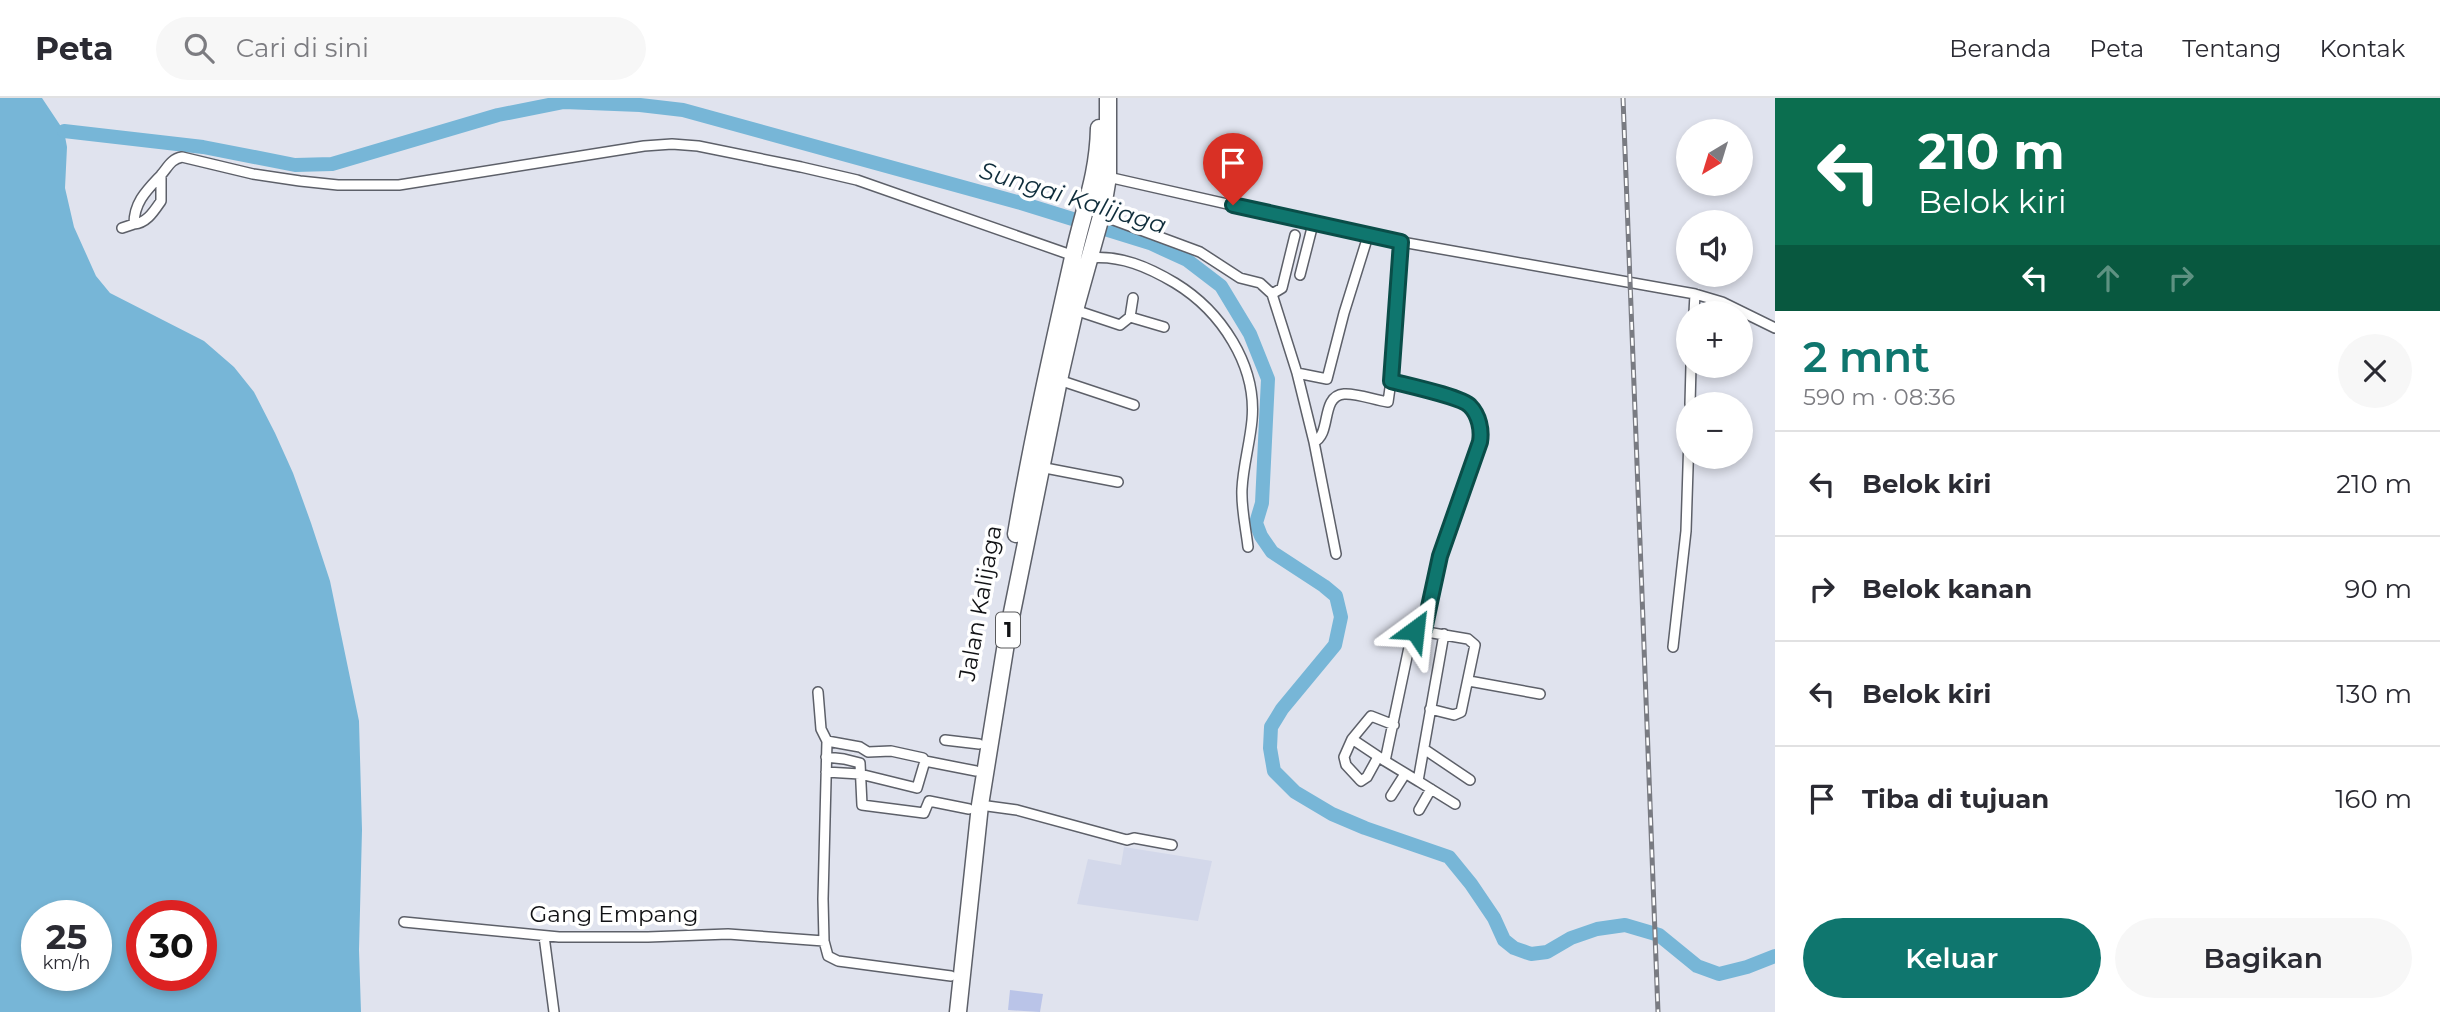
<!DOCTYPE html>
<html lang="id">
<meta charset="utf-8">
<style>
:root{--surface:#fff;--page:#f7f7f7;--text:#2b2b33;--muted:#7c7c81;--line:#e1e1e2;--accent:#0f766e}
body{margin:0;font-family:Montserrat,sans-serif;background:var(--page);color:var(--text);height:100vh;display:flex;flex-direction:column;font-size:26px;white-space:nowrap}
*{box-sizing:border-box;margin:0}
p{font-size:23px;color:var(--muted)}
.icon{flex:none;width:38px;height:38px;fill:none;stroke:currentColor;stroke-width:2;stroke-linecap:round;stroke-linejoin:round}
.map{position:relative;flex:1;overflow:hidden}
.details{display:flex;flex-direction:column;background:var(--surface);width:665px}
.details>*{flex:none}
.guide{background:#0b6e4f;color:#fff;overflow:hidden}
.needle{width:46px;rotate:218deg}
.fabs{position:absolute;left:1676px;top:21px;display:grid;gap:14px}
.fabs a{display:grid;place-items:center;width:77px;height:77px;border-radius:50%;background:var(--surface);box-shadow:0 4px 10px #0003;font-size:35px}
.speed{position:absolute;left:21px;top:802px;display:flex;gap:14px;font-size:35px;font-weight:700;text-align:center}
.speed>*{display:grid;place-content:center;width:91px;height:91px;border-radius:50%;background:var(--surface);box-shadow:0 4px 10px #0003;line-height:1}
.speed small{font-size:18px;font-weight:400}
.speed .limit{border:10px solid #d22;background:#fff;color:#111}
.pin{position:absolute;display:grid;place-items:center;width:60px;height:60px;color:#fff;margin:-72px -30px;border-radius:50% 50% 50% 0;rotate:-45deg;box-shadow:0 0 7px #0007}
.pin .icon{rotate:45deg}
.me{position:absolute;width:77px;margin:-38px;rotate:30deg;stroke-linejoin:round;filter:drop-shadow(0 0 5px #0008)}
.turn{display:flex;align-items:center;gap:24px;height:147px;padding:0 28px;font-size:32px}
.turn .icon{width:91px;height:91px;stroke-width:2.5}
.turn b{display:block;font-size:49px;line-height:60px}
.lanes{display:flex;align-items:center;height:66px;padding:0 28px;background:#0003;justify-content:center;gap:35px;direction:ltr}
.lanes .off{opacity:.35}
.round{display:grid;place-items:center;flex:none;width:74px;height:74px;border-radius:37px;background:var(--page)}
.summary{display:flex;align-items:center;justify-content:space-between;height:119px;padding:0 28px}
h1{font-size:42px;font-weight:600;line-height:52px;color:var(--accent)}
.cta{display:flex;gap:14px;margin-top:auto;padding:14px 28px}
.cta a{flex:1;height:80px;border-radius:42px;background:var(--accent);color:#fff;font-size:28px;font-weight:600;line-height:80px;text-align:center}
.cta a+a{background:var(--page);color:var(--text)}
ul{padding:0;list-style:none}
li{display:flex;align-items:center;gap:21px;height:105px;padding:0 28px;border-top:2px solid var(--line)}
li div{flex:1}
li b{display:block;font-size:26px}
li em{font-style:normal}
header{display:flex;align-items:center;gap:42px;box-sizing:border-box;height:98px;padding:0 35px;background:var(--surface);border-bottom:2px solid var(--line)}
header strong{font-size:33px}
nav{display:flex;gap:38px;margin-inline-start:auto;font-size:24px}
.search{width:490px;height:63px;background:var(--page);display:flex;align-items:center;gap:18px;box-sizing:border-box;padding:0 24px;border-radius:38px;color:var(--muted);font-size:26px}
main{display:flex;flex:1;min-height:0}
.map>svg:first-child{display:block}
.built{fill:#d3d8ea}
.green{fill:#bac4e8}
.water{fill:#77b6d7;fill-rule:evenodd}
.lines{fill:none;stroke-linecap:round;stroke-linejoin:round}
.river{stroke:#77b6d7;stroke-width:14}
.street-casing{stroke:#5d6069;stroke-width:12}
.highway-casing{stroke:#5d6069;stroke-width:19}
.street{stroke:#fff;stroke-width:9}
.highway{stroke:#fff;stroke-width:16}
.rail-casing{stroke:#797b82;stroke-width:5}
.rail{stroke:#fff;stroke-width:2.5;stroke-dasharray:8;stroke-linecap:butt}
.route-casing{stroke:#0a4d48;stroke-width:18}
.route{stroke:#0f766e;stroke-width:12}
.labels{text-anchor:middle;stroke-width:7;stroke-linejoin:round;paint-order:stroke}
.shield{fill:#fff;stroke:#58595b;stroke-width:2}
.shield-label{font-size:21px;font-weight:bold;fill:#111215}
.street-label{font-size:23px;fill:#111215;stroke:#fff}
.water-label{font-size:24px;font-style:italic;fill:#0f2d3b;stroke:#fff}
</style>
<header>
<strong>Peta</strong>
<div class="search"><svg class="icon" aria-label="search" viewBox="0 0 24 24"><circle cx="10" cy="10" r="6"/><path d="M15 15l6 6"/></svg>Cari di sini</div>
<nav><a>Beranda</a><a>Peta</a><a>Tentang</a><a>Kontak</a></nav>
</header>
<main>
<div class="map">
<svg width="1775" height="914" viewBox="0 0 1775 914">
<rect width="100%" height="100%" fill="#e0e3ee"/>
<path class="built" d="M1124,749l88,14 -14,60 -121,-17 11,-45 33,6z"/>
<path class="green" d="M1010,892l33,4 -3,18 -32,-2z"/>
<path class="water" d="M0,0h42l22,33 3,16 -2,41 9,39 22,49 14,17 94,48 30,26 20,25 21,41 18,40 18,50 19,58 29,140 3,109 -3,120 2,62h-361zM37,817h59v60h-59zM142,817h59v60h-59z"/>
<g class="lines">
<path class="river" d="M64,33l139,16 92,18 37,-1 166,-49 66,-13 76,3 43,5 338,93 129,40 37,17 34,26 29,48 18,45 -6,124 -6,20 5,13 11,16 52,34 12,10 5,21 -6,28 -53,64 -11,18 -1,21 4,23 21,21 37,22 33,14 84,29 22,27 23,34 10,22 10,8 17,6 16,-2 24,-14 26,-9 28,-4 34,10 38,31 22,8 28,-7 28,-11"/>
<defs>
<path id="street" d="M1108,79l260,59 327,58 27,8 53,26
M1104,101l7,3v17l89,33 40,26 20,5 12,11 25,79 17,69c18,-8 6,-46 30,-48 13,-1 30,6 44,8l3,-21 10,-139
M134,126c13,-1 20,-13 27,-23v-26
M122,130l12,-4c0,-22 13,-34 27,-49 7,-8 10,-16 21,-18l71,17 47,7 38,4h61l245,-39 28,-2 26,2 103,21 56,13 217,76
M1089,160c32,-3 59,9 86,25 46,28 82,82 77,137 -2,23 -9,46 -10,69 -1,19 4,40 6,58
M1300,177l13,-51
M1272,196l10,-6 13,-53
M1075,212l45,15 10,-8 3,-19
M1694,215l1,-19
M1130,219l34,10
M1297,275l30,6 17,-66 24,-77
M1059,282l75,25
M1391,283c15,4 71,16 79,25 9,9 12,24 10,36l-40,115 -15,73
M1690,306l1,-38
M1314,344l22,112
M1040,369l78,15
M1673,549l13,-116 3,-95
M1469,583l71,13
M818,594l3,37 6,12 -4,158 1,42 4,15 10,5 113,15
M1394,627l-23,-9 -19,23 33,22 27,-128 3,-3 53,9 7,6 -14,67 -7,3 -24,-6
M1352,641l-8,18 2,8 13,14 2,2 6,-4 11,-20
M945,642l34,4
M827,643l33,6 8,5 23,-1 32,7 2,3 51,10
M1424,651l46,31
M826,659l18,2 16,4 2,42 62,8 5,-12 40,8
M1385,663l33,20 26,-147
M826,674l34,2 57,14 8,-27
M1418,683l37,23
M1391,698l14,-22
M980,707l37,5 110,30 7,-2 38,7
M1419,712l12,-21
M404,824l155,15h89l80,-3 96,7
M544,838l10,76"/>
<path id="highway" d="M1016,436c16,-94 37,-188 58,-281 10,-45 24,-77 25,-125
M958,914l22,-207 27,-168 52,-257 16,-70 27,-97 6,-36v-79"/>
</defs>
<use href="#street" class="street-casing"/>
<use href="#highway" class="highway-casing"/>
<use href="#street" class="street"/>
<use href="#highway" class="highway"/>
<defs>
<path id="rail" d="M1623,0l35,914"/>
</defs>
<use href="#rail" class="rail-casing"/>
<use href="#rail" class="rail"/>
</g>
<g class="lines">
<defs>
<path id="route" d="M1233,107l168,37 -10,139c15,4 71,16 79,25 9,9 12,24 10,36l-40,114 -16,74h-9"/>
</defs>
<use href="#route" class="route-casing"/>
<use href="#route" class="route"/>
</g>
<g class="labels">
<rect class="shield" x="996" y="514.5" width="24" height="35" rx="5"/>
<g class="shield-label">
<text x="1008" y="539">1</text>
</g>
<g class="street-label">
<text transform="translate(980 505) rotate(-80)" y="8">Jalan Kalijaga</text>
<text x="614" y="824">Gang Empang</text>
</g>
<g class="water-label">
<text transform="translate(1073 100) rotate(17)" y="8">Sungai Kalijaga</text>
</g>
</g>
</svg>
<div class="fabs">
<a><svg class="needle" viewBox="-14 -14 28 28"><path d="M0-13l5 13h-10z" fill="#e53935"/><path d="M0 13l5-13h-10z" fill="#7c7c81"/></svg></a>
<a><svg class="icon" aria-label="sound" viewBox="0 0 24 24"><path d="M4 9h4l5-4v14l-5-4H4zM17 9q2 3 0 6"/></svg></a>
<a>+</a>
<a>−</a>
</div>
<div class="speed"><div>25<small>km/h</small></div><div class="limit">30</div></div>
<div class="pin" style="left:1233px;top:107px;background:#d93025"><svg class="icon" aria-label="arrive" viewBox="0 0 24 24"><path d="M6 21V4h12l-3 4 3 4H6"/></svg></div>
<svg class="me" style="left:1415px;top:532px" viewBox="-20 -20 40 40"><path d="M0-17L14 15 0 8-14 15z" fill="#0f766e" stroke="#fff" stroke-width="4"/></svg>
</div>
<section class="details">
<div class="guide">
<div class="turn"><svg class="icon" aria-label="left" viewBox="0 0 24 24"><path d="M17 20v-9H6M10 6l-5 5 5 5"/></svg><div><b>210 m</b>Belok kiri</div></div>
<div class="lanes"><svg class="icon" aria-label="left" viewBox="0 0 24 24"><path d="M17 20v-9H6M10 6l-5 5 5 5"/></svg><svg class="icon off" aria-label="ahead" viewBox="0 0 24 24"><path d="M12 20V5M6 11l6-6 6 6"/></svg><svg class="icon off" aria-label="right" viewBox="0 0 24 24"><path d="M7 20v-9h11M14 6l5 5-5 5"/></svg></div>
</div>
<div class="summary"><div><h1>2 mnt</h1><p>590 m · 08:36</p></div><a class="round"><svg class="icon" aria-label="close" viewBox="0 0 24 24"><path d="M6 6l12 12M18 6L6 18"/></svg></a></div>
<ul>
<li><svg class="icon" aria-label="left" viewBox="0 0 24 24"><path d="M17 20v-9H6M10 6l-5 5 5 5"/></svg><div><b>Belok kiri</b></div><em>210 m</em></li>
<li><svg class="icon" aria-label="right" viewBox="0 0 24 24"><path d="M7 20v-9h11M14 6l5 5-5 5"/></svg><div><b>Belok kanan</b></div><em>90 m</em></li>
<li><svg class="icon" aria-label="left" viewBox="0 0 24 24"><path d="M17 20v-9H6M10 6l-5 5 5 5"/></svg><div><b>Belok kiri</b></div><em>130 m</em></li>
<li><svg class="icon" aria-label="arrive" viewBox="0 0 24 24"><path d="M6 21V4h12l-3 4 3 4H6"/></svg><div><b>Tiba di tujuan</b></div><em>160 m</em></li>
</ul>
<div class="cta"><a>Keluar</a><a>Bagikan</a></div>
</section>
</main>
